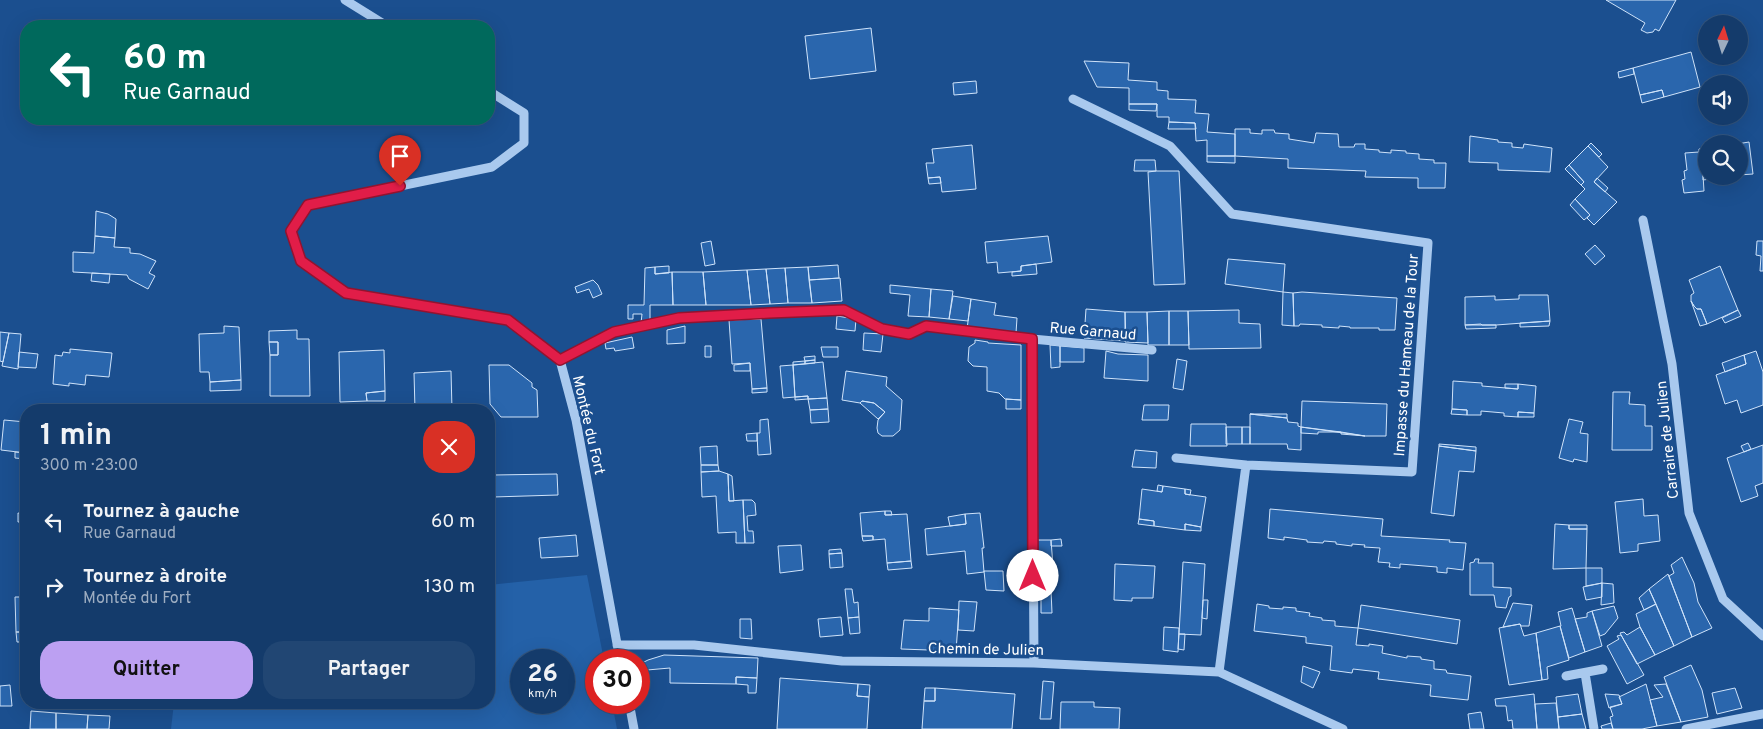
<!DOCTYPE html>
<html lang="fr">
<meta charset="utf-8">
<style>
:root{--surface:#143b6b;--page:#214673;--text:#f1f3f6;--muted:#9dadc1;--line:#33557e;--accent:#bca0f2}
body{margin:0;font-family:Overpass,sans-serif;background:var(--page);color:var(--text);height:100vh;display:flex;flex-direction:column;font-size:19px;white-space:nowrap}
*{box-sizing:border-box;margin:0}
p{font-size:16px;color:var(--muted)}
.icon{flex:none;width:28px;height:28px;fill:none;stroke:currentColor;stroke-width:2;stroke-linecap:round;stroke-linejoin:round}
.map{position:relative;flex:1;overflow:hidden}
.details{position:absolute;left:20px;top:404px;width:475px;height:305px;display:flex;flex-direction:column;background:var(--surface);border-radius:20px;box-shadow:0 5px 20px #0002,0 0 0 1px var(--line)}
.details>*{flex:none}
.top-card{position:absolute;left:20px;top:20px;width:475px;height:105px;border-radius:20px;box-shadow:0 5px 20px #0002,0 0 0 1px var(--line);background:#00695c;color:#fff;overflow:hidden}
.needle{width:32px;rotate:4deg}
.controls{position:absolute;left:1698px;top:15px;display:grid;gap:10px}
.controls a{display:grid;place-items:center;width:50px;height:50px;border-radius:50%;background:var(--surface);box-shadow:0 5px 20px #0002,0 0 0 1px var(--line);font-size:25px}
.speed{position:absolute;left:510px;top:649px;display:flex;gap:10px;font-size:25px;font-weight:700;text-align:center}
.speed>*{display:grid;place-content:center;width:65px;height:65px;border-radius:50%;background:var(--surface);box-shadow:0 5px 20px #0002,0 0 0 1px var(--line);line-height:1}
.speed small{font-size:12px;font-weight:400}
.speed .limit{border:8px solid #d22;background:#fff;color:#111}
.pin{position:absolute;display:grid;place-items:center;width:42px;height:42px;color:#fff;margin:-51px -21px;border-radius:50% 50% 50% 0;rotate:-45deg;box-shadow:0 0 5px #0007}
.pin .icon{rotate:45deg}
.me{position:absolute;width:55px;margin:-28px;rotate:0deg;stroke-linejoin:round;filter:drop-shadow(0 0 4px #0008)}
.turn{display:flex;align-items:center;gap:18px;height:105px;padding:0 20px;font-size:22px}
.turn .icon{width:65px;height:65px;stroke-width:2.5}
.turn b{display:block;font-size:35px;line-height:42px}
.round{display:grid;place-items:center;flex:none;width:52px;height:52px;border-radius:20px;background:var(--page)}
.headline{display:flex;align-items:center;justify-content:space-between;height:85px;padding:0 20px}
h1{font-size:30px;font-weight:700;line-height:38px}
.cta{display:flex;gap:10px;margin-top:auto;padding:10px 20px}
.cta a{flex:1;height:58px;border-radius:20px;background:var(--accent);color:#111;font-size:20px;font-weight:700;line-height:58px;text-align:center}
.cta a+a{background:var(--page);color:var(--text)}
ul{padding:0;list-style:none}
li{display:flex;align-items:center;gap:15px;height:65px;padding:0 20px}
li div{flex:1}
li b{display:block;font-size:19px}
li em{font-style:normal}
.map>svg:first-child{display:block}
.green{fill:#2461a8;fill-rule:evenodd}
.building{fill:#2a66ad;stroke:#cfe3fa}
.lines{fill:none;stroke-linecap:round;stroke-linejoin:round}
.minor{stroke:#a9c9ee;stroke-width:9}
.route-casing{stroke:#92132f;stroke-width:12}
.route{stroke:#e11d48;stroke-width:9}
.labels{text-anchor:middle;stroke-width:5;stroke-linejoin:round;paint-order:stroke}
.street-label{font-size:15px;fill:#fff;stroke:#1b4f8f}
</style>
<div class="map">
<svg width="1763" height="729" viewBox="0 0 1763 729">
<rect width="100%" height="100%" fill="#1b4f8f"/>
<path class="green" d="M587,575l17,85h-8v42l16,1 5,26h-446l3,-26 315,-1v-117zM521,660h43v42h-43z"/>
<path class="building" d="M1606,0h70l-17,31 -4,-2 -2,3 -6,1 -6,-3 4,-7z
M871,28l5,43 -66,8 -5,-43z
M1691,52l9,35 -36,10 -2,-7 -22,5 -7,-27z
M1084,61l45,2 -1,17 29,2v8l11,1v8l28,1 -1,13 14,1 -2,18 28,2v22h-28v-16l-11,1 -1,-18 -26,-1v-5h-12v-13h-28v-16l-32,-1z
M1633,68l1,6 -15,4 -1,-6z
M976,81l1,12 -23,2 -1,-12z
M1662,90l2,7 -22,6 -2,-8z
M1129,104h28l-1,7 -27,-1z
M1169,122l26,1 1,6h-28z
M1235,129h15v4l12,1v-4h12l1,3 14,1v5l25,4 2,-10 22,1 1,13h15l1,-3h10v5l14,1v2l12,1v-3l15,1v2l13,1v5l15,1v3h12l-1,25h-27v-10l-53,-1 1,-6 -78,-3v-9l-53,-3z
M1470,136l28,4v2l14,1v4l11,1 1,-4 28,4 -2,24 -52,-2v-7l-29,-1z
M1749,142l4,32 -14,1v-31h-2z
M1591,143l11,11 -3,3 -11,-11z
M972,145l4,44 -34,3 -2,-15 -12,1 -2,-15h8l-2,-14z
M1588,146l20,21 -14,15 23,20 -23,23 -7,-7 3,-3 -15,-16 10,-10 -4,-4 3,-3 -15,-17z
M1706,148v27h-3l1,16 -20,2 -2,-13 3,-1 -1,-8 3,-1 -2,-17 14,-1v-3z
M1207,156h28v7l-28,-1z
M1135,160h20l1,11h-22z
M1569,165l15,17 -3,3 -16,-16z
M1156,171h23l6,113 -31,1 -6,-113z
M1703,175l15,1v2l-15,2z
M940,177l1,6 -12,1 -1,-6z
M1597,178l11,10 -3,4 -11,-10z
M1575,199l15,16 -6,5 -14,-15z
M96,211l12,3 8,5 -1,19 -20,-2z
M95,236l20,2 -1,9 16,1v5l10,1 16,7 -7,12 6,3 -7,13 -19,-10 -2,-4 -54,-3v-20l21,1z
M1048,236l4,26 -31,4v5l-23,2 -1,-11 -10,1 -2,-21z
M711,241l4,23 -10,2 -4,-23z
M1757,241h6v30h-3l1,-15 -5,-1z
M1595,245l10,11 -10,9 -10,-11z
M1228,259l57,5 -2,28 -58,-8z
M1036,264l1,10 -25,2v-4l9,-1v-5z
M838,265l1,13 -30,2 -1,-13z
M669,266v7l-14,1v-7z
M1720,266l18,44 -31,14 -6,-15h-4l-3,-3 -3,-5v-6l3,-2 -5,-13z
M655,267v7l17,-2 1,33h-23v16l-9,2 1,-9h-9v5h-5v-14h16l1,-37z
M808,267l4,36h-24l-3,-35z
M785,268l3,35 -18,1 -4,-35z
M766,269l4,35 -19,1 -4,-35z
M747,270l4,35h-45l-3,-33z
M672,272h31l3,33h-33z
M92,273l18,1 -1,9 -18,-2z
M840,278l2,23 -30,2 -3,-23z
M593,280l5,5 4,9 -9,4 -4,-9 -12,4 -2,-6z
M890,285l41,4 -2,28 -21,-1 2,-21 -20,-2z
M931,289l22,2 -4,28 -20,-2z
M1283,292l10,1 1,33 -12,-1z
M1302,292l95,6 -2,32h-16v-2h-29v-1l-11,-1v2l-17,-1v-2l-22,-1 -1,2h-5l-1,-33z
M1519,295h29l2,26 -54,4h-31v-28l30,-1v4l24,-1z
M953,296l18,3 -3,22 -19,-2z
M971,299l25,4 -2,12 23,3 -1,15 -49,-4z
M1691,301l3,5 3,3h4l6,15 -7,2z
M1086,309l39,3 1,29 -42,-3z
M1239,310v13l21,1 1,24 -72,1 -1,-38z
M1738,310l3,6 -16,7 -3,-5z
M1169,311h19l1,34h-20z
M1169,311v34h-21l-1,-33z
M1125,312h22l1,31 -23,-1z
M837,316l19,3 -1,12 -19,-2z
M761,319l6,69 -15,1 -2,-26 -18,1 -3,-44z
M1550,321l-1,5 -29,1v-4z
M1481,324l1,1h14v3l-30,1 -1,-4z
M224,326l15,1 2,53 -31,2 -1,-10h-9l-1,-38 25,-1z
M685,326v17l-18,1v-14z
M297,330v9h12l1,57h-40v-41h8v-13h-9v-11z
M0,332l9,1 -6,29 -3,-1z
M9,333l12,1 -3,35 -16,-3z
M864,333l19,1 -2,18 -18,-2z
M632,337l2,11 -19,3 -1,-3 -8,1 -1,-6z
M975,340l13,2v1l33,2v55l-16,-1 -6,-6 -12,-2v-24l-14,-1 -5,-5 1,-14 6,-4z
M269,342h9v13h-8z
M1050,345l10,1v21l-9,1z
M705,346h6v11h-6z
M1060,346l24,2v14h-24z
M821,347h17v10h-15z
M70,349l42,4 -3,24 -23,-2 -1,10 -16,-2v3l-16,-2 2,-29 7,1 1,-4 7,1z
M384,350l1,41 -19,2 1,8 -27,1 -1,-50z
M1106,351l12,3 30,1v26l-44,-3z
M1756,351l7,21v33l-22,8 -4,-13 -12,4 -9,-29 30,-11 -2,-9z
M19,352l19,2 -2,14 -18,-1z
M1744,355l2,9 -21,8 -3,-9z
M815,356v4l-10,1 -1,-4z
M1177,359l10,2 -4,29 -10,-2z
M815,360v3l-10,1v-3z
M805,361v3l-12,1v-3z
M823,362l4,36 -19,1v-3l-13,1 -2,-32z
M750,363v8h-16v-6z
M489,365h20l23,18v4l5,3 1,27h-37l-11,-13z
M793,365l2,32 -12,1 -3,-32z
M451,371l1,39h-37l-1,-37z
M846,371l41,6 -1,9 16,14 -2,30 -7,6h-11l-4,-3 -1,-5 1,-8 7,-8 -11,-9 -12,-2 -2,2 -18,-3z
M241,380v10l-31,1v-9z
M1453,381l29,2v3l36,3v-5l18,2 -2,27 -16,-1v5l-14,-1v-3l-23,-2v4h-14v-5l-15,-1z
M1505,384h13v5l-13,-1z
M767,388v4l-15,1v-4z
M385,391v10h-18l-1,-8z
M1613,392h17l-1,12 16,1v21h7v24h-40z
M808,396v3l-13,1v-3z
M827,398l1,11 -18,1 -2,-11z
M1006,399l15,1v9h-15z
M862,401l12,2 11,9 -7,7 -18,-16z
M1302,401l85,3 -1,32h-21l-64,-9z
M1144,405h25l-1,15h-26z
M828,409l1,13 -18,1 -1,-13z
M1452,409l15,1v5l-16,-1z
M1518,412l16,1v4h-16z
M1250,414l37,4 1,4 10,1v3l3,1v23l-13,-1 -1,-5h-37z
M1250,414h37v4z
M768,419l3,35 -13,1 -1,-22h3v-13z
M1569,419l14,3 -3,11 8,1 -1,28 -13,-3 -1,3 -14,-4z
M4,420l22,2v31l-25,-3z
M1191,424h35l1,22h-37z
M1226,427h16v17h-16z
M1242,427h8v17h-8z
M1301,427l40,5h-23v2l-17,-1z
M1341,432l24,4 -24,-2z
M757,433v8h-10l-1,-7z
M1748,443l3,6 -7,3 -3,-6z
M1439,444l37,3v4l-37,-5z
M1763,445v38l-8,3 3,10 -17,6 -14,-44z
M717,446l1,19h-17l-1,-18z
M1439,446l37,5 -2,21 -15,-1 -5,45 -23,-3z
M1135,450l22,2 -1,16 -24,-1z
M15,452l11,1v6l-11,-1z
M701,465h17l1,6 -18,1z
M719,471l9,3 1,27 14,-1 2,43h-9v-11l-18,1 -2,-37 -14,1 -1,-25z
M557,474l1,21 -65,2v-22z
M728,474l4,2 2,25h-5z
M1158,485l5,1 -1,6 -5,-1z
M1163,486l22,3v5l21,3 -5,30 -16,-3v6l-31,-4v-5l-15,-2 3,-30 20,3z
M1185,489l6,1 -1,5 -5,-1z
M1643,499l1,17 14,-1 2,26 -22,3v7l-18,2 -5,-51z
M743,500h9l3,3 1,12 -9,1 1,15h5l1,12h-9z
M1270,509l113,10 -2,17 69,4 -1,2 17,1 -3,27 -16,-2v5l-10,-1v-5l-37,-3v4l-11,-1 1,-4 -12,-1 2,-14 -16,-1 1,-2 -13,-1v2l-16,-2v-2l-12,-1 -1,2 -16,-1v-2l-23,-3v3l-16,-2z
M885,511v4l22,-1 4,47 -24,2 -2,-24 -12,1v-4h-11l-2,-23z
M885,511h6l1,4h-7z
M18,513l8,1v8h-8z
M980,513l4,35h-2l2,24 -17,2 -2,-23 -38,4 -2,-26 41,-5 -1,-10z
M965,514l1,10 -16,2 -2,-9z
M1139,519l15,2v5l-16,-2z
M1185,524l16,3v4l-16,-1z
M1555,524l14,1v4h18l-1,39 -33,1z
M1569,525h18v4h-18z
M576,535l2,21 -37,2 -2,-20z
M862,536h11v4l-10,1z
M1061,539l1,7h-11v-6z
M1035,540h16l2,26 -18,1z
M801,545l2,25 -23,3 -2,-27z
M841,549l1,4 -13,1v-4z
M842,553l1,14 -13,1 -1,-14z
M1682,557l12,26 4,19 14,26 -20,9 -23,-61 5,-3 -3,-8z
M1475,559h4l-1,4h15v24l18,1v8l-2,1 -3,11 -10,-1 -2,-12h-24v-32l4,-1z
M911,561l1,7 -24,2 -1,-7z
M1183,562l22,2 -4,71 -22,-1z
M1115,564l40,2 -2,32h-21v3l-18,-1z
M1586,568h16v15l-16,3z
M984,571h19l1,20 -18,-1z
M1668,574l24,63 -18,9 -25,-57z
M1602,583v14l-16,3 -3,-13z
M1602,583l11,1 1,19 -13,2z
M845,589h7l2,14 4,-1 1,15 -11,1z
M1649,589l7,15 -12,6 -5,-12z
M20,590h6v42h-10l-1,-35h5z
M1041,590h10l1,23h-11z
M1203,600h5l-1,19 -5,-1z
M959,601l18,1 -3,29 -16,-1z
M1513,603l19,2 -3,21h-8l-1,-2 -17,3z
M1257,604l12,2v2l14,1v-2l13,1v3l14,2 -1,3 13,2v2l13,1v5l23,2 -2,17 13,1v-2l14,2 -1,7 25,5v-2l14,1v2l13,2v8l12,1 1,3 24,3 -3,24 -38,-4 1,-11 -53,-6 1,-7 -26,-3 -1,4 -22,-3 2,-24 -26,-3v-6l-52,-6z
M1656,604l18,42 -19,9 -15,-28 -4,-13z
M1361,605l99,15 -3,24 -99,-16z
M1614,606l4,12 -13,16 -5,2 -8,-25z
M929,608l30,2 -3,41 -55,-2 3,-29 25,1z
M1572,608l13,44 -16,6 -9,-32h1l-3,-14z
M1592,611l10,35 -17,6 -10,-33 12,-2v-4z
M841,617l2,18 -23,2 -2,-18z
M859,617l1,16 -10,1 -2,-16z
M740,619h11l1,20 -12,-1z
M1520,624l4,12 12,-3 6,47 -33,5 -10,-57z
M1560,626l9,34 -22,7 1,12 -6,1 -6,-47z
M1164,627l15,1 -1,24 -15,-2z
M1640,627l15,28 -18,9 -17,-31 4,-1 3,3z
M16,632h10v10h-9z
M1179,634h6l-1,16 -6,-1z
M1621,635l23,40 -17,9 -20,-38 12,-7 -2,-3z
M664,655l94,3 -1,20 -21,-1v7l-66,-1v-15l-23,2 1,9 -9,-2v-10l3,-4 6,-3z
M1691,665l11,25 6,27 -27,5 -17,-45z
M1303,666l17,6 -7,16 -12,-6z
M736,677l21,1 -1,15h-8v-8l-12,-1z
M780,678l78,6 -1,12 12,1 -2,32h-90z
M1043,681l11,1 -3,37h-11z
M858,684l12,1 -1,12 -12,-1z
M1646,684l11,42 -15,3h-29l-3,-12 3,-1 -3,-9 12,-3 -3,-7z
M1666,684l15,38 -24,4 -7,-26 13,-3 -9,-12z
M10,685l2,21h-12v-20z
M925,688h10v13h-11z
M935,688l80,6 -3,35h-90l2,-28h11z
M1735,688l7,20 -25,6 -5,-21z
M1534,694l3,35h-24l-1,-9 -4,1 -2,-15h-10l-1,-7z
M1578,694l4,20 -24,3 -2,-20z
M1605,694l14,1 3,9 -13,4z
M1061,702h33v5l26,1 -1,21h-59z
M1556,703l3,26h-22l-2,-25z
M31,711l25,2v16h-26z
M1481,712l3,17h-14l-2,-15z
M56,713l32,2 -1,14h-31z
M1582,714l4,15h-27l-1,-12z
M88,715l22,1 -1,13h-22z
M1611,723l2,6h-11l-1,-3z"/>
<g class="lines">
<path class="minor" d="M345,0l42,26
M489,91l35,22v30l-32,24 -184,38 -17,26 10,30 45,32 162,27 52,40 16,60 44,240
M1073,99l97,47 62,68 196,29 -16,229 -166,-7 -70,-7
M1643,220l29,144 17,149 34,86 40,37
M560,360l54,-28 65,-14 90,-5 75,-3 38,19 27,5 17,-8 106,13
M617,645h77l148,16 192,2 185,9 124,57
M1034,663l-2,-324 120,11
M1219,672l27,-207
M1585,673l9,56
M1566,676l37,-7
M629,702l5,27
M1686,729l77,-15"/>
</g>
<g class="lines">
<defs>
<path id="route" d="M400,186l-92,19 -17,26 10,30 45,32 162,27 52,40 54,-28 65,-14 90,-5 75,-3 38,19 27,5 17,-8 106,13 1,237"/>
</defs>
<use href="#route" class="route-casing"/>
<use href="#route" class="route"/>
</g>
<g class="labels">
<g class="street-label">
<text transform="translate(1093 331) rotate(5)" y="5">Rue Garnaud</text>
<text transform="translate(1406 355) rotate(-86)" y="5">Impasse du Hameau de la Tour</text>
<text transform="translate(589 425) rotate(77)" y="5">Montée du Fort</text>
<text transform="translate(1667 440) rotate(-96)" y="5">Carraire de Julien</text>
<text transform="translate(986 649) rotate(1)" y="5">Chemin de Julien</text>
</g>
</g>
</svg>
<div class="controls">
<a><svg class="needle" viewBox="-14 -14 28 28"><path d="M0-13l5 13h-10z" fill="#e53935"/><path d="M0 13l5-13h-10z" fill="#9dadc1"/></svg></a>
<a><svg class="icon" aria-label="sound" viewBox="0 0 24 24"><path d="M4 9h4l5-4v14l-5-4H4zM17 9q2 3 0 6"/></svg></a>
<a><svg class="icon" aria-label="search" viewBox="0 0 24 24"><circle cx="10" cy="10" r="6"/><path d="M15 15l6 6"/></svg></a>
</div>
<div class="speed"><div>26<small>km/h</small></div><div class="limit">30</div></div>
<div class="pin" style="left:400px;top:186px;background:#d93025"><svg class="icon" aria-label="arrive" viewBox="0 0 24 24"><path d="M6 21V4h12l-3 4 3 4H6"/></svg></div>
<svg class="me" style="left:1033px;top:576px" viewBox="-20 -20 40 40"><circle r="19" fill="#fff"/><path d="M0-13L10 11 0 6-10 11z" fill="#e11d48"/></svg>
<div class="top-card">
<div class="turn"><svg class="icon" aria-label="left" viewBox="0 0 24 24"><path d="M17 20v-9H6M10 6l-5 5 5 5"/></svg><div><b>60 m</b>Rue Garnaud</div></div>
</div>
<section class="details">
<div class="headline"><div><h1>1 min</h1><p>300 m · 23:00</p></div><a class="round" style="background:#d93025;color:#fff"><svg class="icon" aria-label="close" viewBox="0 0 24 24"><path d="M6 6l12 12M18 6L6 18"/></svg></a></div>
<ul>
<li><svg class="icon" aria-label="left" viewBox="0 0 24 24"><path d="M17 20v-9H6M10 6l-5 5 5 5"/></svg><div><b>Tournez à gauche</b><p>Rue Garnaud</p></div><em>60 m</em></li>
<li><svg class="icon" aria-label="right" viewBox="0 0 24 24"><path d="M7 20v-9h11M14 6l5 5-5 5"/></svg><div><b>Tournez à droite</b><p>Montée du Fort</p></div><em>130 m</em></li>
</ul>
<div class="cta"><a>Quitter</a><a>Partager</a></div>
</section>
</div>
